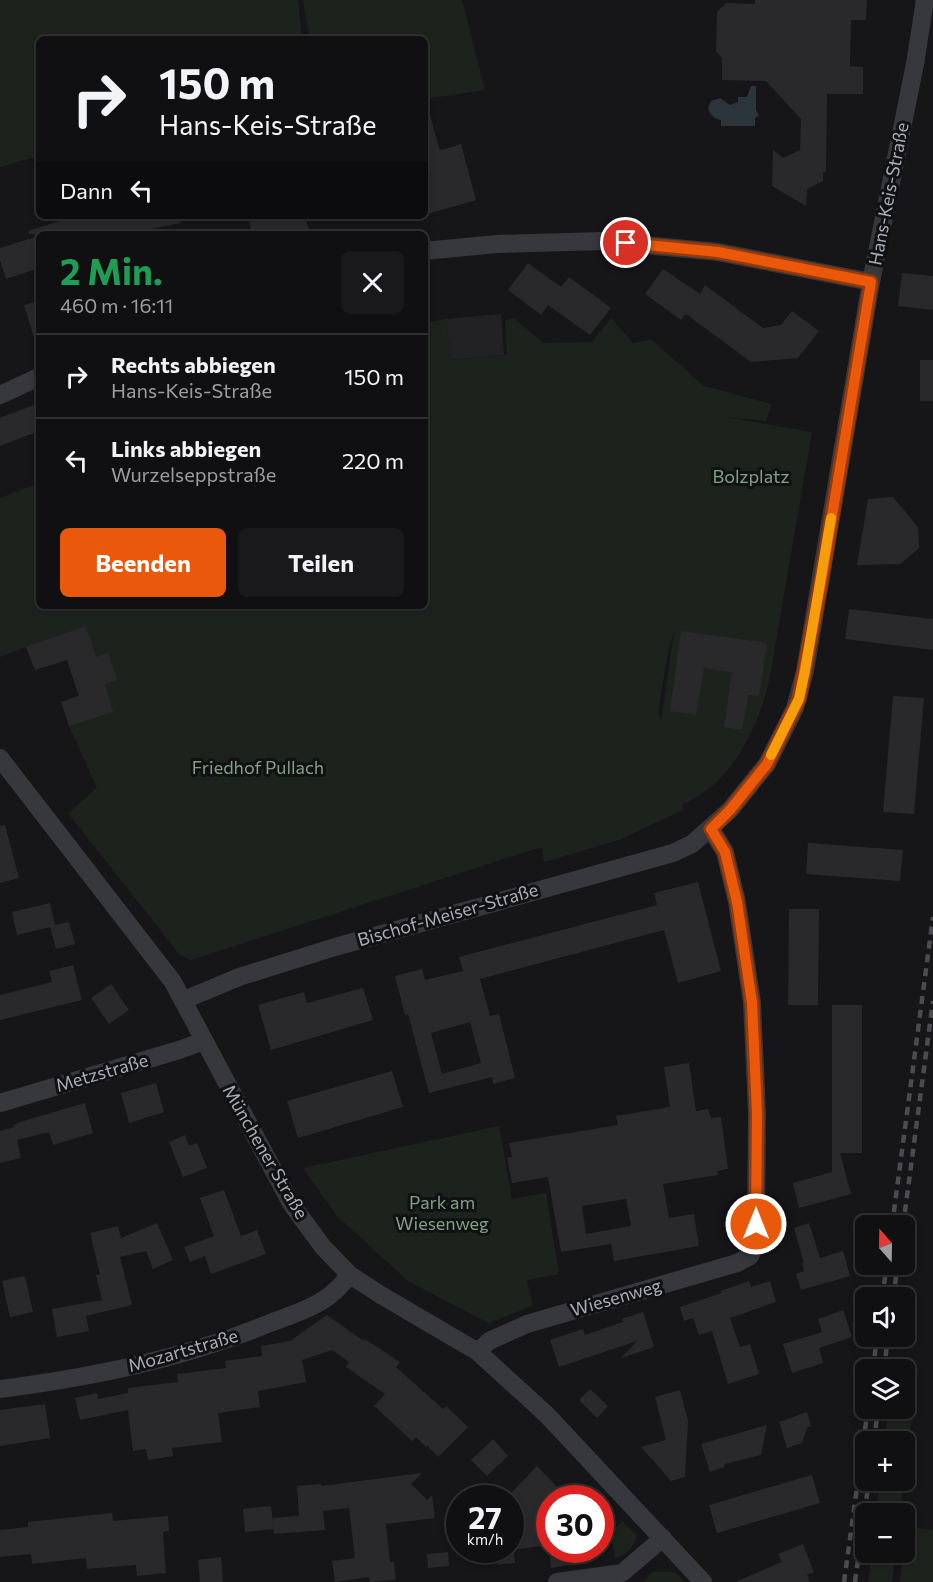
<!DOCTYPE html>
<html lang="de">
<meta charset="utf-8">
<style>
:root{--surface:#101012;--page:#19191b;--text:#f1f3f6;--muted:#9c9d9f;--line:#303032;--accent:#ea580c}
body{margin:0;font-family:Commissioner,sans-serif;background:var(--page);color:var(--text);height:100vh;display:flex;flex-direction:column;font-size:22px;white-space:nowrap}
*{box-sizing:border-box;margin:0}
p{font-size:20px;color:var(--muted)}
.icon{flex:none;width:33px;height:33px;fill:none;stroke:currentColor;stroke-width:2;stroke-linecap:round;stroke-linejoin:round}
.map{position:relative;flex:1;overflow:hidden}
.panel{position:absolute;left:36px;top:231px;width:392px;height:378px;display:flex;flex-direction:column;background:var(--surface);border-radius:9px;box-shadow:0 3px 9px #0003,0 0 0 2px var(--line)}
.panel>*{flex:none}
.hud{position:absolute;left:36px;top:36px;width:392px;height:183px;border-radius:9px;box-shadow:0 3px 9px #0003,0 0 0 2px var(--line);background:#101012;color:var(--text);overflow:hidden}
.needle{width:39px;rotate:340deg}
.controls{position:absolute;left:855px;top:1215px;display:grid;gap:12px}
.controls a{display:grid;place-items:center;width:60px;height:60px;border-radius:9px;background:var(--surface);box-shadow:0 3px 9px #0003,0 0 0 2px var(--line);font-size:30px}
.speed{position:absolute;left:446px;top:1485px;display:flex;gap:12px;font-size:30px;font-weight:700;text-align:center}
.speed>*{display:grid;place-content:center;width:78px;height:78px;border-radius:50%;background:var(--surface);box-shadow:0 3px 9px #0003,0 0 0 2px var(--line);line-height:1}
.speed small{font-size:15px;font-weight:400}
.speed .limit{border:9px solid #d22;background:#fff;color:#111}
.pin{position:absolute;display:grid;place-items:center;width:51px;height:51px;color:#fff;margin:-26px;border:3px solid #fff;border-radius:50%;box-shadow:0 2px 6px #0007}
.me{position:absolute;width:66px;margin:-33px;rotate:0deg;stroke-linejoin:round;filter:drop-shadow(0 0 4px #0008)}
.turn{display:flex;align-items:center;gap:21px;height:126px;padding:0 24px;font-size:27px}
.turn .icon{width:78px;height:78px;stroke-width:2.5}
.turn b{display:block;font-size:42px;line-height:51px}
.then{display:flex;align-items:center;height:57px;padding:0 24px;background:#0003;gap:12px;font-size:22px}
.round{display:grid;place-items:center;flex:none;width:63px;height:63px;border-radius:9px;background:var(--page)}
.headline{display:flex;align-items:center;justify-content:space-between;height:102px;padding:0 24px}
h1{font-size:36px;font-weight:700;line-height:45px;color:#1e9e55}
.button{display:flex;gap:12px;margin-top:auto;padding:12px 24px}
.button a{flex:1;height:69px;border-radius:9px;background:var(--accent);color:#fff;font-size:24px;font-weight:700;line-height:69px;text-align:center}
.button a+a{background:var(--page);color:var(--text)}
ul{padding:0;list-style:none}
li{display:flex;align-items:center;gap:18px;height:84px;padding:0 24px;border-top:2px solid var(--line)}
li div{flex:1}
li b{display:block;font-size:22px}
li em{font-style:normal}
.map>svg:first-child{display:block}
.built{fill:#222225}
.green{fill:#1c231d;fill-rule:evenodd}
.water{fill:#2c353c}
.building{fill:#29292c;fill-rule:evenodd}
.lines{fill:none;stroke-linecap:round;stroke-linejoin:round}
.street{stroke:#37383d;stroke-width:18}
.rail{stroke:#4a4c52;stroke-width:4.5;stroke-dasharray:8 6;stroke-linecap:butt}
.route-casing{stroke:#983908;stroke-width:15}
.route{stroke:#ea580c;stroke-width:10}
.slow{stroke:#f59e0b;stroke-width:10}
.labels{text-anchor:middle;stroke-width:6;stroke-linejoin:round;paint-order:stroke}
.street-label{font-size:18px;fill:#a8adb8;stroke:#111113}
.park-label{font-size:18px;fill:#7fa381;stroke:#111113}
</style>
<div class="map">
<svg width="933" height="1582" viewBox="0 0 933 1582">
<rect width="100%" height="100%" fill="#161618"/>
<path class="built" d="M501,314l3,41 -54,5 -4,-41z"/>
<path class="green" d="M0,0h298l4,39h-263v117l-39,11z
M303,0h159l23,90 -60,9 -1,-60h-114z
M514,318l29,25 49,-1 19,-24 22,25 19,-3 52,46 68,18 -6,17 -41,-4 87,15 -42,244c-10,49 -38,109 -88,128l1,6 -64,30 -75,22 -2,-14 -7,1 -344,111 -12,-6 -111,-141 29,-25 -28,-62 -8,-24 21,-7 -13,-36 -34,11 -9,-23 -26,10v-159l39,-15v123h385l1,-283 21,-4 4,41 57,-5 -2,-34zM674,632l-13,89 -3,-9 10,-59z
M499,1126l13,73 34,-6 13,81 -32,6 6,26 -45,17 -80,-42 -71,-65 -34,-48z
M913,1366l5,3 -14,111v-38l-19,-1 3,-32 16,-1v-38l-11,-1v-2z
M904,1480l-4,33h-24l4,-32z
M622,1521l15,14c-2,12 -11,21 -22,23l-4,-25z
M906,1527l27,3v52h-33z
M872,1553h24l-4,29h-24z
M652,1572h23l9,10h-41z"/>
<path class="water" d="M751,86h5v24l3,5 -4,3v8h-34v-6c-8,-2 -11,-5 -13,-12l3,-7 9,-3 10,7 8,-3v-5h9z"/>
<path class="building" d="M755,0h112l-1,20h-15l-1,46 13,1v27h-36l-1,78h-3v9l-16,8 -1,17 -34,-20 1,-36 10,8 17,-8 1,-31 -35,-38 -44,-1v-22l-6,-7 1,-39 9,-9 29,1z
M424,111h5l10,37 3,2 19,-6 15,56 -52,15v-38l7,-2 -7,-24z
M75,216h105l1,7 -56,11h-96l-1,-3z
M248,216h57l5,18h-58z
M39,236v32l-33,11 -6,-19v-12z
M528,263l33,24 8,-10 42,31 -21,27 -42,-30 -7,10 -33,-25z
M663,269l37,25 5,-9 58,43 18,-3 11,-14 27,20 -21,27 -47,4 -65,-48 -5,6 -36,-26z
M902,273l31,3v34l-35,-4z
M39,301v42l-3,1 -12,-39z
M920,360h13v41h-13z
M39,403v28l-39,15v-28z
M893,497l25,30 1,21 -19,16 -43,1 11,-66z
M849,609l84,10v31l-88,-11z
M86,626l10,31 12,-4 9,27 -12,4 8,28 -44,14 -8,-24 18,-6 -12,-36 -32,10 -9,-23z
M681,631l86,12 -8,53 -11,-1 -6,35 -18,-3 8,-55 -28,-4 -8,47 -26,-4z
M893,696l31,2 -10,116 -31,-2z
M5,825l14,53 -19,5v-57z
M808,843l95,7 -3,31 -94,-7z
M698,882l23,89 -43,12 -14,-53 -184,49 10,37 9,-2 16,64 -22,6 -1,-7 -63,16 -21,-79 -3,1 -10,-39 27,-7 3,11 38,-9 -4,-14 198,-52 -3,-12zM470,1022l11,41 -39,11 -11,-41z
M50,903l5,22 14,-3 6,22 -19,5 -6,-22 -33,8 -5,-23z
M789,909h30l-1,96h-30z
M73,965l9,35 -82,20v-25l52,-13 -3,-11z
M111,984l18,26 -20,14 -18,-26z
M363,988l10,32 -102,30 -13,-45 46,-13 3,11z
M832,1005h30v148h-22l11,41 -52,14 -6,-25 39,-11z
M689,1063l7,48 12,-2 3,9 10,-1 7,52 -11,2 1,4 -55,9 6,34 25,-4 5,32 -85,15 -3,-17 -50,8 -13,-75 -36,6 -5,-25 5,-1 -3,-14 109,-18 -2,-9 54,-9 -6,-40zM626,1199l5,27 -45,8 -4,-28z
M392,1071l11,36 -105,31 -11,-37z
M156,1083l8,29 -35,11 -8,-30z
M85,1103l8,30 -40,12 -4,-13 -32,8 4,18 -21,5v-32l14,-4 -1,-2 10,-4z
M185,1135l4,11 8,-3 10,25 -24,9 -14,-35z
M224,1190l17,46 16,-6 9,24 -55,20 -6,-18 -15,6 -6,-15 30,-11 -14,-38z
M157,1223l16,37 -20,9 -7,-18 -26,6 12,48 -46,11 3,15 -32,6 -5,-28 50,-9 -6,-25 4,-1 -10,-41 28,-7 3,12z
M809,1223l11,35 23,-7 7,25 -49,14 -5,-16 8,-3 -2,-8h2l-10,-35z
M25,1276l8,36 -23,5 -8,-36z
M749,1281l2,6 19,-6 6,21 -46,16 10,29 10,-3 9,30 -31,10 -16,-53 -13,4 -6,-17 -9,3 -4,-14 42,-14 -1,-2z
M843,1310l9,27 -33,11 4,15 -31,10 -9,-29 39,-12 -4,-13z
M643,1312l11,35 -33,11 16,-17 -78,26 -9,-27 33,-11 2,6 38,-13 -1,-3z
M327,1315l37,26 1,-2 35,23 -4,5 47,42 3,-3 22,21 -30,30 -12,-13 1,4 -11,-11 -4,4 -38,-35 11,-12 -39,-27 3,-5 -17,-12 -30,10 4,22 -48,9 2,16 -42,6 4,29 -50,6 1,8 -25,4 -2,-11 -13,2 -5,-41 -48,10 -5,-22 22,-5 1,6 30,-6v-5l50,-6 -1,-8 49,-6 -1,-7 37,-5 -1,-10 29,-5z
M590,1389l18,17 -11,12 -18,-18z
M680,1390l8,31 -3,56 -14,4 -30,-34 25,-7 -11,-43z
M45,1404l5,34 -50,8v-36z
M807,1412l4,14 -4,2 -5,15 -15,5 -8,-26z
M767,1425l-6,30 -36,9 -1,3 -14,5 -9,-28z
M493,1439l15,17 -21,20 -16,-16z
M537,1466l31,32h-19v47l-37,5h2l1,13 -18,2 -1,-15h14v-56z
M422,1473l-11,11 16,16 5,-5 3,23 -49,6 4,38h4l2,18 -26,2 -1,-5 -34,5 -3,-21 23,-3 -6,-50 -26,3 2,19 -51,4 -1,-16 26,-2 -2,-30 24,-2v2z
M812,1475l8,28 -103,30 -8,-28z
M271,1506l3,23 -29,3 -2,-23z
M112,1513l1,8 55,-5 1,15 -6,1 3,41 -29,3 -1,-11 -49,4 -1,-11 -54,6 -1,-10 -31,3v-27l28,-3v-5z
M803,1544l11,28 -7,3 3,7h-75l47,-20 -4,-8z
M549,1550h27l1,14 -26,4z
M448,1552l1,14 -21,2 -1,-14z
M221,1557l2,25h-23l-2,-22z"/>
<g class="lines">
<path class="street" d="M424,251l73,-7 105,-3 116,11 153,30
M0,395l39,-18
M0,758l173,224 119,223 31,42 27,28 31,20 97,57 69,63 156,167
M184,1000l55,-23 96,-30 338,-94 19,-9 38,-34 37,-46 28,-56 10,-37 66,-389 44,-218 10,-64
M0,1103l179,-53 25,-9
M478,1352l11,-11 38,-17 210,-61 13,-7 4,-8 2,-24 1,-112 -5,-109 -15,-101 -12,-50 -14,-23
M0,1389c93,-12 183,-30 270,-66 16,-6 35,-12 50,-21 13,-7 21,-17 30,-27
M557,1582l65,-9 41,-35"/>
<path class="rail" d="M892,1226l41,-309
M903,1226l30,-225
M882,1298l5,-34
M893,1298l5,-34
M873,1370l4,-34
M884,1370l4,-34
M874,1442l4,-34
M844,1582l24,-174
M855,1582l14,-102"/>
</g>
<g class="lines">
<defs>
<path id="route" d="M626,243l92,9 153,30 -50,300 -22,117 -32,65 -37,46 -19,19 14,23 12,50 15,101 5,110 -1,111"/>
</defs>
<use href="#route" class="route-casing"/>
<use href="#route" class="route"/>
<path class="slow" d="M771,755l28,-56 6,-28 26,-153"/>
</g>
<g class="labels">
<g class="street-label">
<text transform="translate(889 194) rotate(-79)" y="6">Hans-Keis-Straße</text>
<text transform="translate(448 915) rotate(-16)" y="6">Bischof-Meiser-Straße</text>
<text transform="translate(102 1073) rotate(-16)" y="6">Metzstraße</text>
<text transform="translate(265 1152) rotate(60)" y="6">Münchener Straße</text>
<text transform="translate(616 1298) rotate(-16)" y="6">Wiesenweg</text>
<text transform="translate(183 1351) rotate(-16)" y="6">Mozartstraße</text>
</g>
<g class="park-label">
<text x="751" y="483">Bolzplatz</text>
<text x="258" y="774">Friedhof Pullach</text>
<text x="442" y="1209">Park am<tspan x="442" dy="21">Wiesenweg</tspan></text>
</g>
</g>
</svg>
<div class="controls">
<a><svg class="needle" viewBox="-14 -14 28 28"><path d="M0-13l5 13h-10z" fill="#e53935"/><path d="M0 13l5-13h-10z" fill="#9c9d9f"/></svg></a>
<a><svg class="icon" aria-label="sound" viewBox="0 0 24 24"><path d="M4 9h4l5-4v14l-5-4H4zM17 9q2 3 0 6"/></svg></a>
<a><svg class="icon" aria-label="layers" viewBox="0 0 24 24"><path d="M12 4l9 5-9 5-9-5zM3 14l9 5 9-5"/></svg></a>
<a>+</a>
<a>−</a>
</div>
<div class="speed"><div>27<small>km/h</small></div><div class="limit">30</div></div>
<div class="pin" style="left:626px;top:243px;background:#d93025"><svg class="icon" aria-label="arrive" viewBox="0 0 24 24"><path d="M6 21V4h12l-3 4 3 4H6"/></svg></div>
<svg class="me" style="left:756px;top:1224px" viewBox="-20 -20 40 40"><circle r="17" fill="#ea580c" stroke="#fff" stroke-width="3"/><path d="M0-11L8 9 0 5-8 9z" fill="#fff"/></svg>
<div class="hud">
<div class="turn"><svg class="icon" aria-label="right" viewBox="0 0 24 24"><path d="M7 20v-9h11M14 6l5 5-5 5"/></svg><div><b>150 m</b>Hans-Keis-Straße</div></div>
<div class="then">Dann<svg class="icon" aria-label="left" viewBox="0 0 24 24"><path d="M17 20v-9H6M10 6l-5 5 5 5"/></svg></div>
</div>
<section class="panel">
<div class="headline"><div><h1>2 Min.</h1><p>460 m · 16:11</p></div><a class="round"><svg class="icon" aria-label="close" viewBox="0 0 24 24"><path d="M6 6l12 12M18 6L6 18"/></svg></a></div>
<ul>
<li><svg class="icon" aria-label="right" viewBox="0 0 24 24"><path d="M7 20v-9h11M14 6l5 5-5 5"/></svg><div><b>Rechts abbiegen</b><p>Hans-Keis-Straße</p></div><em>150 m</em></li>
<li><svg class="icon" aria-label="left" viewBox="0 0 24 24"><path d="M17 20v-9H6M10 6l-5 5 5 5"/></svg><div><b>Links abbiegen</b><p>Wurzelseppstraße</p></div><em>220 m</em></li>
</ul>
<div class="button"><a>Beenden</a><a>Teilen</a></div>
</section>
</div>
